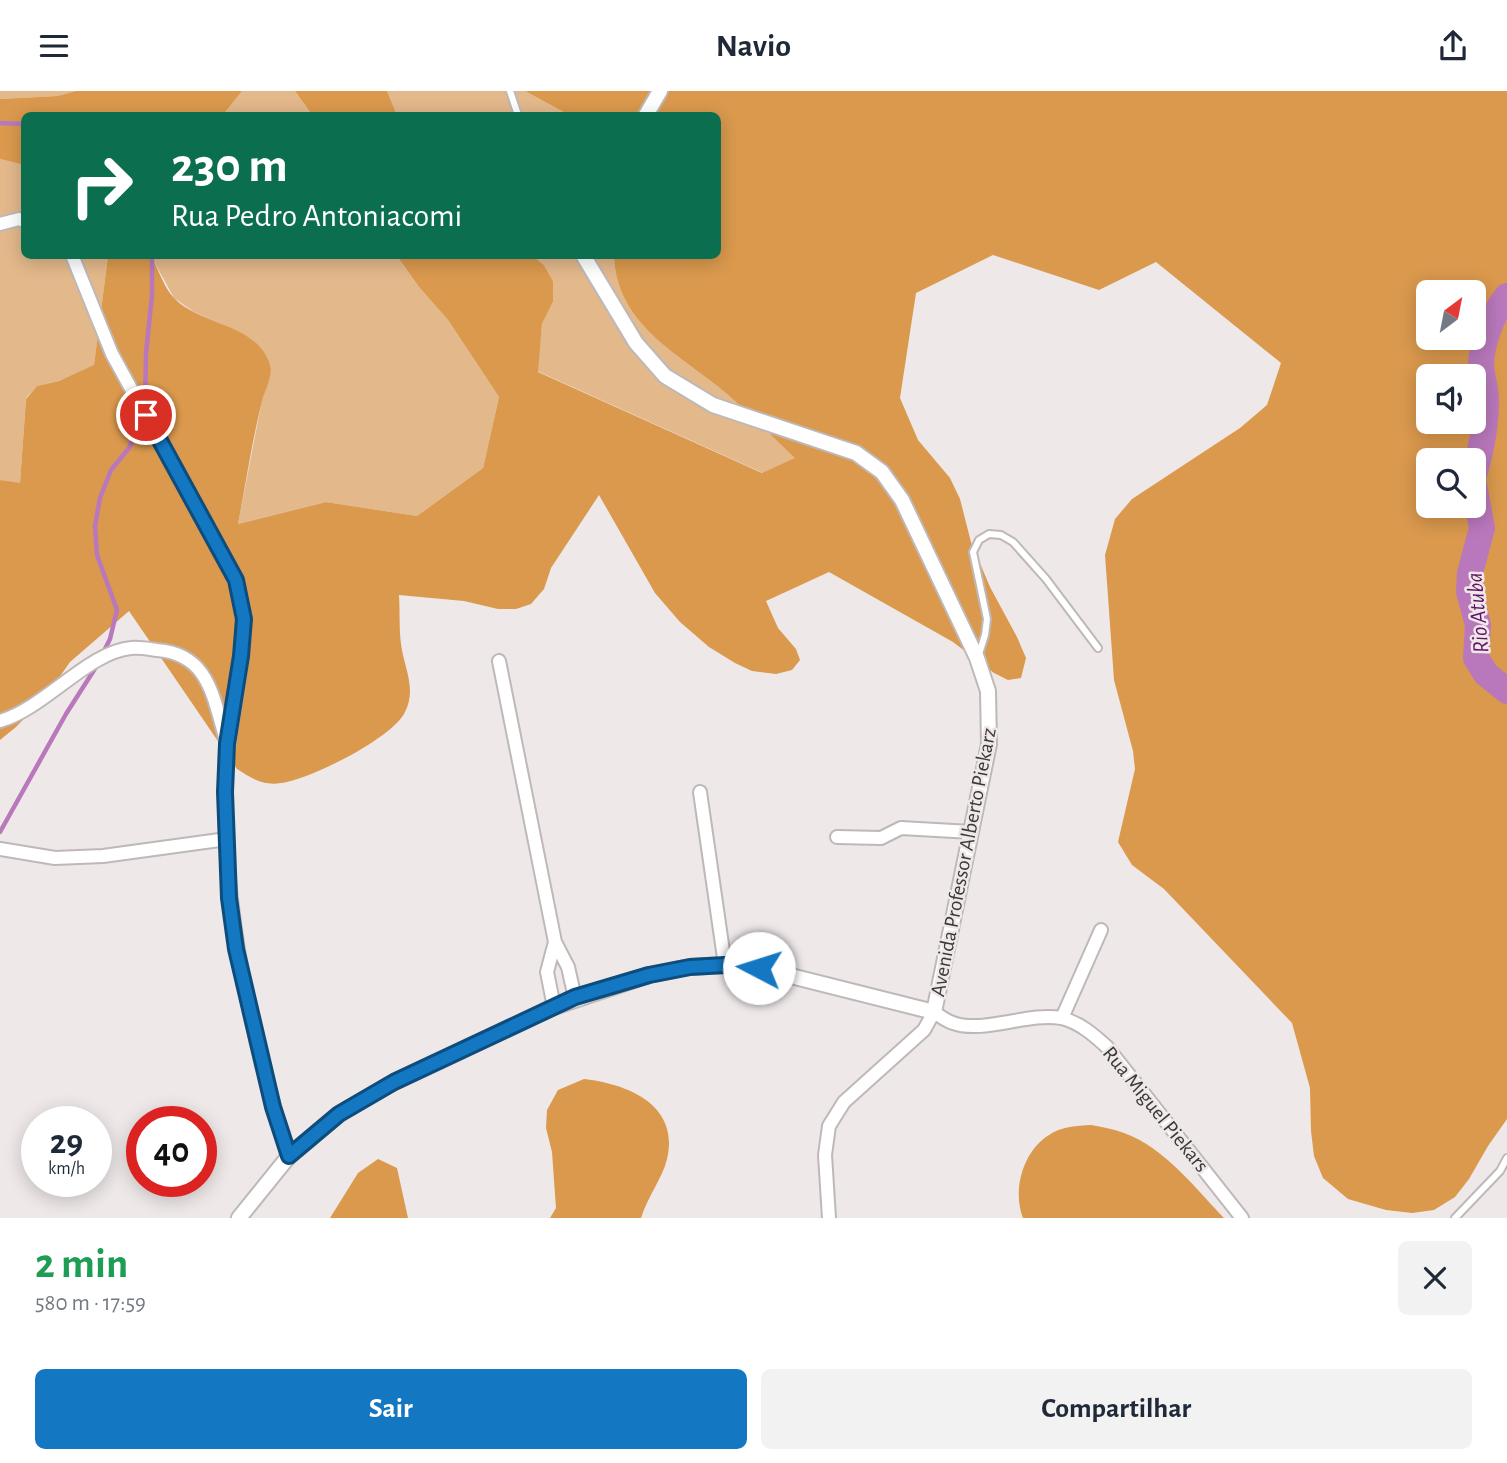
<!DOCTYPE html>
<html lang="pt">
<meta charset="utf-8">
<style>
:root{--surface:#fff;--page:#f2f2f3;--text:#1f2937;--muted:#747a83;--accent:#1377c2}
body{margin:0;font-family:"Alegreya Sans",sans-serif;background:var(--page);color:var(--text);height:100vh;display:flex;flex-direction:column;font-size:26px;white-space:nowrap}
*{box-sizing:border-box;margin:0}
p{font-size:23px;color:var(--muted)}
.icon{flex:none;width:38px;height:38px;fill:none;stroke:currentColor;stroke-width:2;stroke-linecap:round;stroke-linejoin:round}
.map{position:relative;height:1127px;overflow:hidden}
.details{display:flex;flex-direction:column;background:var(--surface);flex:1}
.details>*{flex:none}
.banner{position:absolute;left:21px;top:21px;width:700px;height:147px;border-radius:10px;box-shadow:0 4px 18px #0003;background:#0b6e4f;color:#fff;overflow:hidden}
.needle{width:46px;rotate:32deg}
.fabs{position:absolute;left:1416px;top:189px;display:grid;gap:14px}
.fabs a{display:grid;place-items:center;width:70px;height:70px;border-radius:10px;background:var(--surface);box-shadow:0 4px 18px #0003;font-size:35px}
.speed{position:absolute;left:21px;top:1015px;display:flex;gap:14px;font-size:35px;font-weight:700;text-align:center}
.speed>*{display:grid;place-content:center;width:91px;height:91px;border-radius:50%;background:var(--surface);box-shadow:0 4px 18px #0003;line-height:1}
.speed small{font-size:18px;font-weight:400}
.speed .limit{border:10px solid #d22;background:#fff;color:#111}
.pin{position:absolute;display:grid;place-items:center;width:60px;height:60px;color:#fff;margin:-30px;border:4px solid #fff;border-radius:50%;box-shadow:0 2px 7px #0007}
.me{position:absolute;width:77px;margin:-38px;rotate:275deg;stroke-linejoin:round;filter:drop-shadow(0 0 5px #0008)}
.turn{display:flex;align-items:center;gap:24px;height:147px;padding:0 35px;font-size:32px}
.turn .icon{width:91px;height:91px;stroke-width:2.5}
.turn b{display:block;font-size:49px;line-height:60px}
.round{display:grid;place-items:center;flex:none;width:74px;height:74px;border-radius:10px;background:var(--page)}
.summary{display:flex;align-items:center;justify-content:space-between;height:119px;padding:0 35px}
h1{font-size:42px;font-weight:700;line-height:52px;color:#1e9e55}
.cta{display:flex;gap:14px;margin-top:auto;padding:14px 35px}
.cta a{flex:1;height:80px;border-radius:10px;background:var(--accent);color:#fff;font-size:28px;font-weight:700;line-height:80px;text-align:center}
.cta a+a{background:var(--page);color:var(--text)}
header{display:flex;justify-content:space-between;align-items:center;height:91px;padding:0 35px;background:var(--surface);font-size:32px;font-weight:700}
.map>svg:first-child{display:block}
.green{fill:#e3b88b}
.forest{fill:#da994d;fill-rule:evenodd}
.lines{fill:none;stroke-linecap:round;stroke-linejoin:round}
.stream{stroke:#b978bc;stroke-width:4.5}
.river{stroke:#b978bc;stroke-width:26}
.service-casing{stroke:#beb8b8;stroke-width:10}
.minor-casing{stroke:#beb8b8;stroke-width:16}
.tertiary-casing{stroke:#beb8b8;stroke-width:18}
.service{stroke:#fff;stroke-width:6}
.minor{stroke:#fff;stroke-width:12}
.tertiary{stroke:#fff;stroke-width:14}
.route-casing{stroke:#0c4d7e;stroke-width:18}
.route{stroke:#1377c2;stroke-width:12}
.labels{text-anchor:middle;stroke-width:5;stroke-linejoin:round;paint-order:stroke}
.street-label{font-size:21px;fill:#3b3838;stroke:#eee8e8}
.water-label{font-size:23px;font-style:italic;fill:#621167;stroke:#eee8e8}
</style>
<header><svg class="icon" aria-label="menu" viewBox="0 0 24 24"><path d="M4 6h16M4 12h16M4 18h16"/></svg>Navio<svg class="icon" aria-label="share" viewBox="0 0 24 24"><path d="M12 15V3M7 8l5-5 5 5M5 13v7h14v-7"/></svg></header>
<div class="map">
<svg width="1507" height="1127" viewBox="0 0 1507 1127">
<rect width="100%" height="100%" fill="#eee8e8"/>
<path class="green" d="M0,0h76l-19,5 -57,3z
M242,0h53l17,24h-89z
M387,0h138l44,24h-172z
M0,68l24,6v90l84,1 -14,110 -35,15 -22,5 -11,12 -6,86 -20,-4z
M151,165h246l22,31 29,33 51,77 -16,71 -66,48 -91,-14 -88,22 24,-124 8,-23 -31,-45 -45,-20 -20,-14z
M533,165h81c2,64 57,94 102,129 28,22 53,49 80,73l-33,15 -226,-102 5,-47 11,-22v-21l-9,-16z"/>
<path class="forest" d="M76,0h166l-19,24h-199v50l-24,-6v-60l57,-3z
M295,0h92l10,24h-85z
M525,0h982v1028l-19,27 -19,33 -14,18 -21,13 -22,3 -26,-3 -38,-11 -25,-21 -9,-22 -3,-25 -1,-43 -18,-65 -128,-134 -32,-24 -14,-23 17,-73 -2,-18 -19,-71 -9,-125 10,-36 17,-20 108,-71 27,-23 14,-42 -125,-101 -57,28 -106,-35 -77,38 -16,105 18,42 32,38 10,21 11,43 19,45 27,50 9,21 -5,20 -13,2 -14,-7 -41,-31 -124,-70 -63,29 12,27 18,21 4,11 -8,10 -16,4 -24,-3 -17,-8 -26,-16 -29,-25 -25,-29 -56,-98 -48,73 -7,21 -13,15 -15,5h-18l-34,-8 -65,-6c1,16 0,33 2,49 3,24 16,44 4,68 -12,26 -96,68 -124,71 -18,3 -30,-5 -44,-14l-108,-158 -59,51 -23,33 -31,32 -16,13v-260l20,3 6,-84 11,-13 22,-5 35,-16 14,-109h43c7,12 13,32 23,42 27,28 83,25 96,67 3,12 -5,25 -8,36 -10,40 -16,82 -24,123l88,-22 91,14 66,-48 16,-71 -51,-77 -29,-33 -22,-31h136l11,9 9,16v21l-11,22 -4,48 224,101 33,-15c-26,-24 -51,-51 -79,-73 -45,-35 -100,-65 -102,-129l104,-1v-140h-149zM1428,201h46v46h-46zM1428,285h46v46h-46zM1428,369h46v46h-46z
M584,988c44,5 96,26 83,80 -4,18 -20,39 -26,59h-91l6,-10 -4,-56 -6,-24 1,-18 11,-20z
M1091,1034c11,2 22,4 33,8 40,14 71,55 100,85h-201c-11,-28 0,-67 26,-83 13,-9 28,-9 42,-10z
M378,1068l19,9 11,50h-78l28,-45z"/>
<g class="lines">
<path class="stream" d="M0,32l24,1
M145,314l1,-52 6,-58v-40
M103,562l7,-14 7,-29 -20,-55 -2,-29 5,-28 11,-28 18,-22 14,-31
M0,741l66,-118 30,-47"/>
<path class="river" d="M1474,384c7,-24 12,-49 12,-75 0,-11 -4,-22 -5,-33 0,-24 11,-53 26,-71
M1474,394l8,43 -12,45 -1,19 9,33 -2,33 10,16 21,17"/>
<defs>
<path id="service" d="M510,0l8,24
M978,566l7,-22 2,-16 -14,-67 6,-12 10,-6 12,1 12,7 33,37 52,69
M1455,1127l45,-47 7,-13"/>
<path id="minor" d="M0,133l19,-5 5,2
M72,164l40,99 124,226c3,13 8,28 8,42 -1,57 -19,112 -19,169 -1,124 26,247 64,365
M499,570l56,281 13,25 7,31
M0,630c45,-13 88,-69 131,-73 8,-1 18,1 26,2 53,4 56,49 69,90
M700,701l25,173
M837,746l44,1 20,-10 70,4
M0,758l55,9 48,-2 124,-17
M554,916l-7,-35 8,-30
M1062,927l39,-88
M829,1127l-4,-63 4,-29 15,-24 80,-72 10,-18c6,4 12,9 19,11 29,11 76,-11 108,-5 18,4 33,17 46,29l135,171"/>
<path id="tertiary" d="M646,24l14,-24
M239,1127l50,-62 50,-42 55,-32 160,-75 95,-32 41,-8 35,-2 34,3 175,44 55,-268 -1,-53 -11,-33 -75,-158 -20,-28 -26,-19 -143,-48 -48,-29 -29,-33 -53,-88"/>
</defs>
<use href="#service" class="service-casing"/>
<use href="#minor" class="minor-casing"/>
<use href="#tertiary" class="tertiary-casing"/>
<use href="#service" class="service"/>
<use href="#minor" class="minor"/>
<use href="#tertiary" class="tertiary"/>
</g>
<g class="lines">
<defs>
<path id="route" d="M146,324l90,165 8,39 -3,37 -14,88 -2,48 4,106 7,51 37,158 16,49 50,-42 55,-32 181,-85 74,-22 41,-8 35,-2 34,3"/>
</defs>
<use href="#route" class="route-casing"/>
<use href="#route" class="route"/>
</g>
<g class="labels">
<g class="street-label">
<text transform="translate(963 771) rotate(-79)" y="7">Avenida Professor Alberto Piekarz</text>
<text transform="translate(1156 1018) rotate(51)" y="7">Rua Miguel Piekars</text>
</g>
<g class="water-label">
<text transform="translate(1477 522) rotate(-95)" y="8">Rio Atuba</text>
</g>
</g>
</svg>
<div class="fabs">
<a><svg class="needle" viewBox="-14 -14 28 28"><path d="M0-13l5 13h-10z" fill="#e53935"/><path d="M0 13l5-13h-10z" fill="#747a83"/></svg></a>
<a><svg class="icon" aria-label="sound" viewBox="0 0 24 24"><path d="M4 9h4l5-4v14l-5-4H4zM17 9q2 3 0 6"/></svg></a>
<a><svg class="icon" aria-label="search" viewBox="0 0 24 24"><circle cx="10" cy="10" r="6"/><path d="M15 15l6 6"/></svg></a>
</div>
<div class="speed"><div>29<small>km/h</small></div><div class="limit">40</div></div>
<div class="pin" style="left:146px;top:324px;background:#d93025"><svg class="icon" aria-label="arrive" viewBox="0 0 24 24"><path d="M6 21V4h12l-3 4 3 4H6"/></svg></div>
<svg class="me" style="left:759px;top:877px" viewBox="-20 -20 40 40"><circle r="19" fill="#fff"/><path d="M0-13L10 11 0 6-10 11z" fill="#1377c2"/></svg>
<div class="banner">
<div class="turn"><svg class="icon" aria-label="right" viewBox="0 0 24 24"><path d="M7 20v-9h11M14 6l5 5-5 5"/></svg><div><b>230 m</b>Rua Pedro Antoniacomi</div></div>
</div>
</div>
<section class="details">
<div class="summary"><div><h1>2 min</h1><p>580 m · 17:59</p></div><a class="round"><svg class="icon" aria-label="close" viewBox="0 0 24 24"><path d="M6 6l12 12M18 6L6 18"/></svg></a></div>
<div class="cta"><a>Sair</a><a>Compartilhar</a></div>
</section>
